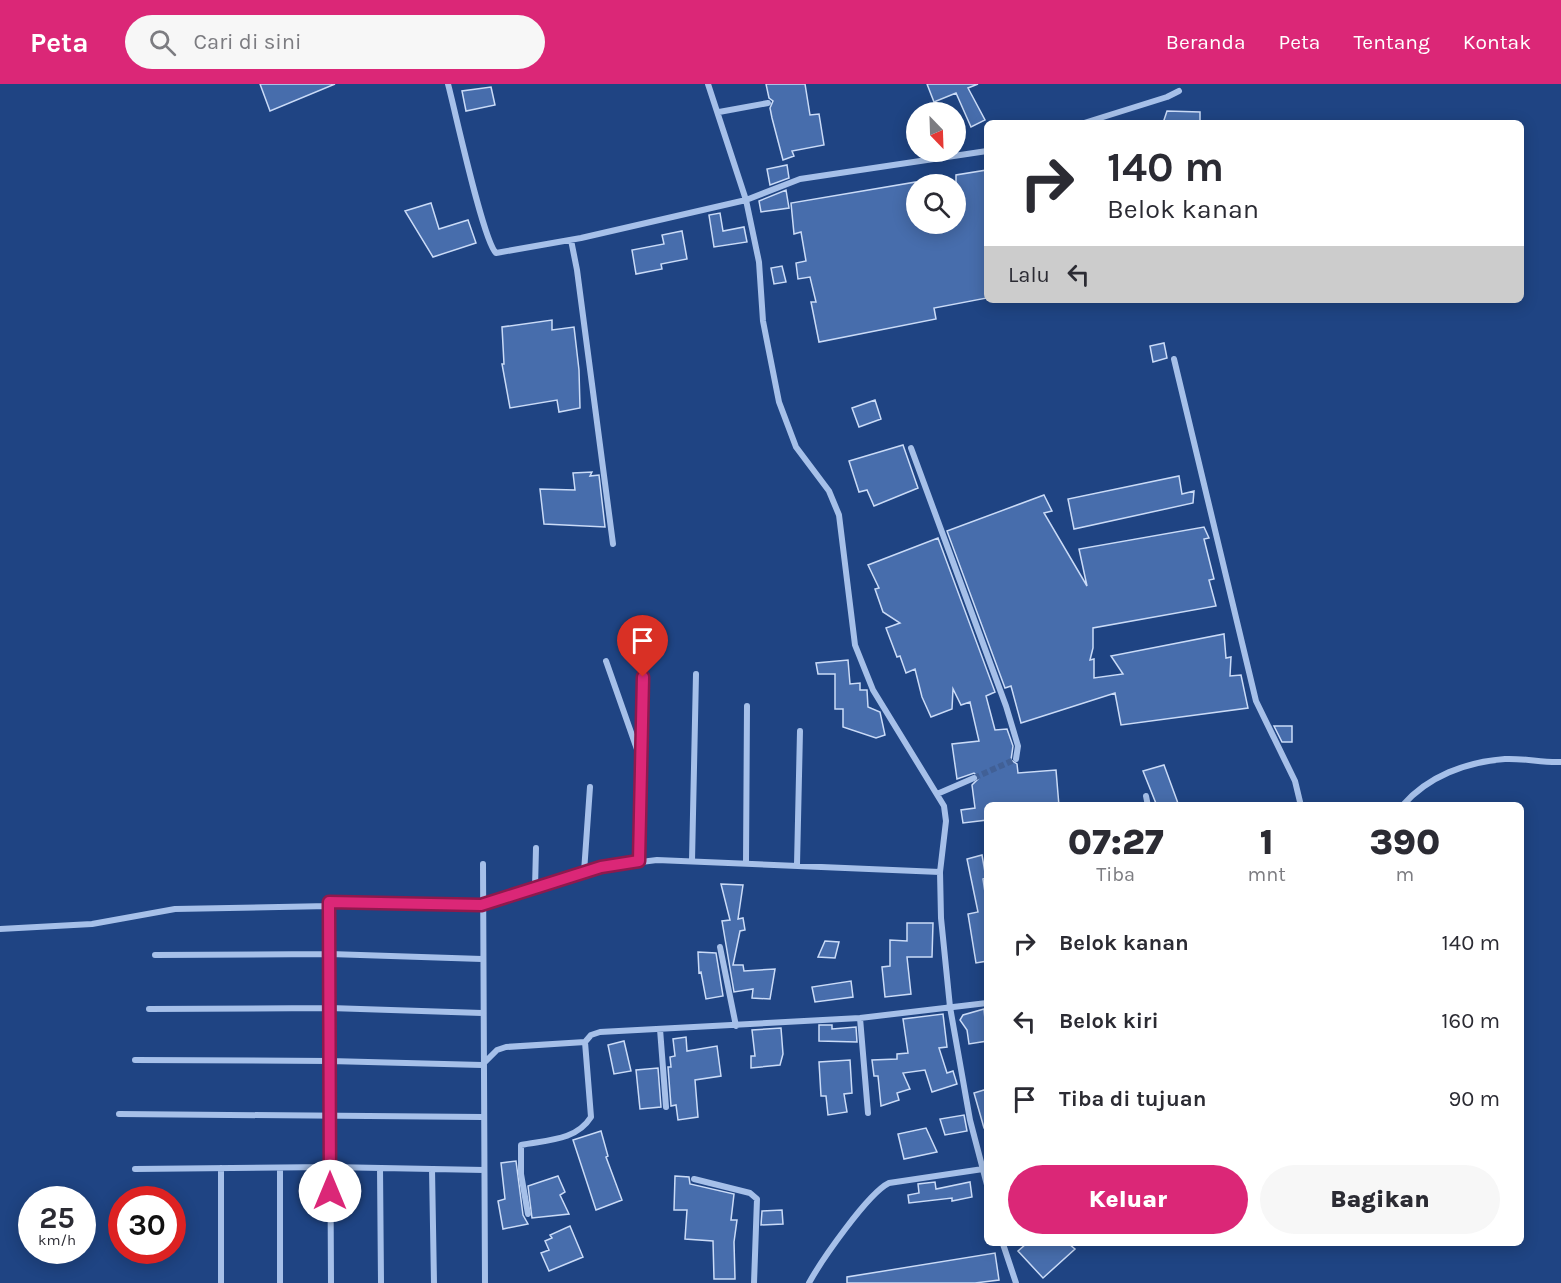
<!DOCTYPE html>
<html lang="id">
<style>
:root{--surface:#fff;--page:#f7f7f7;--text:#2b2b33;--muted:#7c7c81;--accent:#db2777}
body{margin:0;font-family:Karla,sans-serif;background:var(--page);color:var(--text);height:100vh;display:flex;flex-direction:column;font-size:22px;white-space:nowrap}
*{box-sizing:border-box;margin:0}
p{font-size:20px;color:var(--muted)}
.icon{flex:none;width:33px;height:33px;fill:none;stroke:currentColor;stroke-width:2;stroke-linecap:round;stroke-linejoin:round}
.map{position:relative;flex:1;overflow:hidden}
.details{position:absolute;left:984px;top:718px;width:540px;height:444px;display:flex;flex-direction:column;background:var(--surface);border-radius:9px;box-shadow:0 3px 15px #0003}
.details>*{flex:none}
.top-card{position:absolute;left:984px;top:36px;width:540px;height:183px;border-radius:9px;box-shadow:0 3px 15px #0003;background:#fff;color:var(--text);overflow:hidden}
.needle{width:39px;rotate:157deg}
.tools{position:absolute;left:906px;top:18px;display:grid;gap:12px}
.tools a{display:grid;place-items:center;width:60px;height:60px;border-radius:50%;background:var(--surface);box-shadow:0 3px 15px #0003;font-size:30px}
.speed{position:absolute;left:18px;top:1102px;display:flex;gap:12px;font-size:30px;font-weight:700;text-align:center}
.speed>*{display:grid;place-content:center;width:78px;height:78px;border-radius:50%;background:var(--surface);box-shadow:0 3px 15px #0003;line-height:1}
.speed small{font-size:15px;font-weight:400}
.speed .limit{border:9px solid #d22;background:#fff;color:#111}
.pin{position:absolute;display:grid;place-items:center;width:51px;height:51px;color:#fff;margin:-62px -26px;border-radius:50% 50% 50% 0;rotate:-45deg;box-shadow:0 0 6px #0007}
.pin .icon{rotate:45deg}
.me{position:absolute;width:66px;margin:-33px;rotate:0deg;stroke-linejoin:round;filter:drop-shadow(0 0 4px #0008)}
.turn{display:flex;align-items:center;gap:21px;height:126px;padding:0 24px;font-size:27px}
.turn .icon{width:78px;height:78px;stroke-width:2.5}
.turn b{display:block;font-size:42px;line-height:51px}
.then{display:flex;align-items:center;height:57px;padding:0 24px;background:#0003;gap:12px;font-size:22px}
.eta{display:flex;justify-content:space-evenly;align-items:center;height:102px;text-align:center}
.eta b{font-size:36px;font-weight:800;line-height:42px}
.primary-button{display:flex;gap:12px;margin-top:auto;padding:12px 24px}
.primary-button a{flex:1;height:69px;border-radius:36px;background:var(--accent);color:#fff;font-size:24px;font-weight:800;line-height:69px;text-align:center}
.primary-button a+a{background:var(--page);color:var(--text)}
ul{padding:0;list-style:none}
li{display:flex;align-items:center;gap:18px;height:78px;padding:0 24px}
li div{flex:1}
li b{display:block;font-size:22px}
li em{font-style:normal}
header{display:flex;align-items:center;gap:36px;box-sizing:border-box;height:84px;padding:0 30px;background:var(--accent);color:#fff}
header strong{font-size:28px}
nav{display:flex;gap:33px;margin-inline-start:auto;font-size:21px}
.search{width:420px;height:54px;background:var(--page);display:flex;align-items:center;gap:15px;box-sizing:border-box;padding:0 21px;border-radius:33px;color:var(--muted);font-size:22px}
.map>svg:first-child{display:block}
.building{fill:#476dac;stroke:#cadbf7;stroke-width:1.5}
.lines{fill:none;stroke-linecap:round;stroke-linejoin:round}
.minor-tunnel{stroke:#416096;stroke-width:6;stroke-dasharray:6 3;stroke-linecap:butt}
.minor{stroke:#a6c0e9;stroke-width:6}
.route-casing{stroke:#8e194d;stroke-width:15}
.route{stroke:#db2777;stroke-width:10}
</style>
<header>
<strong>Peta</strong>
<div class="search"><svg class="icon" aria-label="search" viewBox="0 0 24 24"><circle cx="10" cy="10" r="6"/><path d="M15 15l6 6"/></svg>Cari di sini</div>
<nav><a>Beranda</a><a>Peta</a><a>Tentang</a><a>Kontak</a></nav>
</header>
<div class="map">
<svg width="1561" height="1199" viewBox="0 0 1561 1199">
<rect width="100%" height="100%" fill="#1f4483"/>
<path class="building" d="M260,0h75l-65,27z
M766,0h39l5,31 9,-1 5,31 -32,6 2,5 -11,4 -11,-42 -2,-10 3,-7 -4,-3z
M927,0h51l-10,4 17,32 -14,7 -15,-34 -22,9z
M491,3l4,18 -29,6 -4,-20z
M1167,27l33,1v11h-37z
M787,81l2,13 -19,7 -3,-16z
M987,86v128l-53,10 2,11 -117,23 -8,-40h5l-6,-25 -12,2 -2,-16 10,-2 -5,-29 -7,2 -3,-31 125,-21v42h40v-49z
M786,106l3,18 -28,4 -2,-11z
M431,119l8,26 29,-9 8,23 -43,14 -28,-46z
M720,129l3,18 21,-4 3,15 -33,5 -5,-32z
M682,147l5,28 -26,5 1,5 -26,5 -4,-24 32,-6 -2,-9z
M782,182l4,16 -12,2 -3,-16z
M552,236v10l22,-3 5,43 1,38 -21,4 -2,-12 -47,8 -8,-44h2l-2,-37z
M1164,259l3,15 -14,4 -3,-16z
M875,316l6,19 -22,8 -7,-19z
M903,361l15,43 -44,18 -7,-16 -8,2 -10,-31z
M592,388l-2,4 9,-1 6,52 -61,-3 -4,-35 35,1 -2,-17z
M1179,392l3,18 12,-3 -1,12 -119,26 -6,-30z
M1044,411l8,16 -8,2 43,73 -8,-37 125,-22 5,11 -5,1 10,40 -5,1 7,26 -123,22v20l-3,12 4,-1v19l29,-4 -12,-18 113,-22 2,24 5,-1 -1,19 11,-1 7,33 -127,17 -6,-32 -94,30 -10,-37 -6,2 -58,-157z
M938,454l57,154 -9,4 9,34 12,-1 6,17 -2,14 6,4 1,9 38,-3 3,36h-72v14l-24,3 -2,-13 14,-2 -3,-23 7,-7 -5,-5 -17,6 -5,-35 27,-3 -9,-39 -9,3 -8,-16 -1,20 -21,8 -9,-20 -7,-28 -9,4 -6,-17 -3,1 -11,-29 14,-5 -17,-11 -8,-23 4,-1 -11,-23z
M848,576l2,24 10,-1v7h7l1,17 12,5 5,23 -9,3 -33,-11v-18h-8v-35h-17l-2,-11z
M1274,642h18v16h-10z
M1164,681l15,41h-22l-14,-35z
M982,771l4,23 -3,1 4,27v55l-11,2 -8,-49 10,-2 -11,-53z
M721,800l22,1 -5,34 5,-1 2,12 -5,1 -7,34h10l1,6 31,-2 -5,30 -18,-1 1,-9 -19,3 -12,-71 8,-1z
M907,839h26l-1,34h-25l4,37 -26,3 -3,-30 8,-1v-26l17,1z
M825,857l14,1 -4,16 -17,-1z
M698,868l18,1 7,43 -17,3 -5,-27 -2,1z
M851,897l2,16 -38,5 -3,-15z
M984,925l3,32 -18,3 -2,-14 -7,-10 3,-5z
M943,930l4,33 -8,1 8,25 6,-2 4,13 -25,8 -7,-22 -22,3 7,16 -13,4 2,7 -18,6 -3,-30h-4l-2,-16 25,-1v-5l11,-1 -5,-34z
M819,941h13v4l24,-2 1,15 -38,-1z
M781,944l2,26 -3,11 -29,3v-12h4l-3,-26z
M686,953l1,14 30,-5 4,30 -26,4 3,37 -20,3 -2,-15 -5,1 -3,-39h3l-1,-10 5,-1 -2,-17z
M624,957l7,30 -17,3 -6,-29z
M850,976l2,33 -8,1 3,18 -19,3 -2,-19h-5l-2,-34z
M658,984l3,39 -21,2 -4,-39z
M987,1005v39h-3l-10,-35z
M964,1031l3,16 -22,4 -5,-16z
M926,1044l11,24 -33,7 -6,-25z
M601,1047l7,25 -2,1 16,43 -26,10 -23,-70z
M516,1077l7,54 5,9 -25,5 -5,-28 7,-2 -4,-36z
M558,1092l7,16 -5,3 9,19 -37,4 -4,-32z
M675,1092l14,1 1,7 44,10 -3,26h6l-3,22 1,37h-21l-1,-38 -28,-2 2,-29h-13z
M935,1098l1,7 34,-7 2,15 -20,4v-3l-43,5 -1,-8 11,-2 -1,-9z
M782,1126l1,14 -22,1 1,-14z
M570,1142l13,31 -34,14 -8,-18 8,-3 -4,-9 7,-3 -2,-3z
M1026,1160h43l6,5 -32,29 -25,-27z
M995,1169l4,27 -24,3h-128v-6z"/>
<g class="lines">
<path class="minor-tunnel" d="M974,694l42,-19"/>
<path class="minor" d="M448,0c7,26 35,157 48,169l85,-15 165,-38 54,-21 187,-28
M708,0l38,116 13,62 4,59 16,81 17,45 33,44 10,24 16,130 18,45 71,116 2,15 -6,51 1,46 9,89 20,113 17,65
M719,28l49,-9
M1084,39l83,-26 12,-6
M571,156l6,30 36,274
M1174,275l82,342 39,80 6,25
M911,364l95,258 12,40 -2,13
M606,577l33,94
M937,710l37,-16
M1146,712l2,10
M1402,722c26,-30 64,-44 103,-47 19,-1 38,4 56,3
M639,777l4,-205
M692,777l4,-187
M746,779l1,-157
M483,780l2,419
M797,781l3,-134
M584,788l6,-85
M535,804l1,-40
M0,845l92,-5 83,-15 154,-3
M720,863l16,79
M155,871l175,-1 152,5
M149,925l181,-1 152,5
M860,934l8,95
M660,945l6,78
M135,976l195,1 152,4 15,-15 9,-3 79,-5
M119,1030l364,3
M280,1084v115
M380,1084l1,115
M135,1085l195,-2 154,3
M432,1085l2,114
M694,1095l56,14 7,6 -3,84
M528,1130l-7,-40v-29c25,-5 55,-4 70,-28l-6,-75 6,-7 9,-3 260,-14 127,-15
M1003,1160l13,39
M221,1199v-115
M331,1199l-2,-381 152,3 120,-38 56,-7 283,12
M809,1199c12,-22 59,-90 80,-100l94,-14"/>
</g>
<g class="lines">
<defs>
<path id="route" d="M330,1107l-1,-289 152,3 120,-38 38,-6 4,-184"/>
</defs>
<use href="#route" class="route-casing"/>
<use href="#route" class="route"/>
</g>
</svg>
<div class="tools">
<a><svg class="needle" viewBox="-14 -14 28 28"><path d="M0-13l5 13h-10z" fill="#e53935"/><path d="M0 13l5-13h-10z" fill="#7c7c81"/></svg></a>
<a><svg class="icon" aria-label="search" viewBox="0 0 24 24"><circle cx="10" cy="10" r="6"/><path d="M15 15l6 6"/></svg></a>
</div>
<div class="speed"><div>25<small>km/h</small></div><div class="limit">30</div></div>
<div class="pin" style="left:643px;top:593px;background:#d93025"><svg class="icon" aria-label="arrive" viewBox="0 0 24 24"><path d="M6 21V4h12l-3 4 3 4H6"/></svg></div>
<svg class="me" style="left:330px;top:1107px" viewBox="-20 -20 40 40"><circle r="19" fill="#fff"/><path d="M0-13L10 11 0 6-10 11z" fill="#db2777"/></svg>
<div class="top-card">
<div class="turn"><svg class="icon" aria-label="right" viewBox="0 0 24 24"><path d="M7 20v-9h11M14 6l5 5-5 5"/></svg><div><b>140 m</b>Belok kanan</div></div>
<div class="then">Lalu<svg class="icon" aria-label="left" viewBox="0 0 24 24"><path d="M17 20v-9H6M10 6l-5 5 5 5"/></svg></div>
</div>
<section class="details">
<div class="eta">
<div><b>07:27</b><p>Tiba</p></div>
<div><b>1</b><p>mnt</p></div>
<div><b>390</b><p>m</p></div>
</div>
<ul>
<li><svg class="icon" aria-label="right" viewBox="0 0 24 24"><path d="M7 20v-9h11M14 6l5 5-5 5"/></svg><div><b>Belok kanan</b></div><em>140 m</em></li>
<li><svg class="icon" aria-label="left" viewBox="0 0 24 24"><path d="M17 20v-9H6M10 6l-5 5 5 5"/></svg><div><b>Belok kiri</b></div><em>160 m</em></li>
<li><svg class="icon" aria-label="arrive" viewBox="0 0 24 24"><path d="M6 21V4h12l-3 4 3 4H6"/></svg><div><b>Tiba di tujuan</b></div><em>90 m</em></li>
</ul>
<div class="primary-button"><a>Keluar</a><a>Bagikan</a></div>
</section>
</div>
